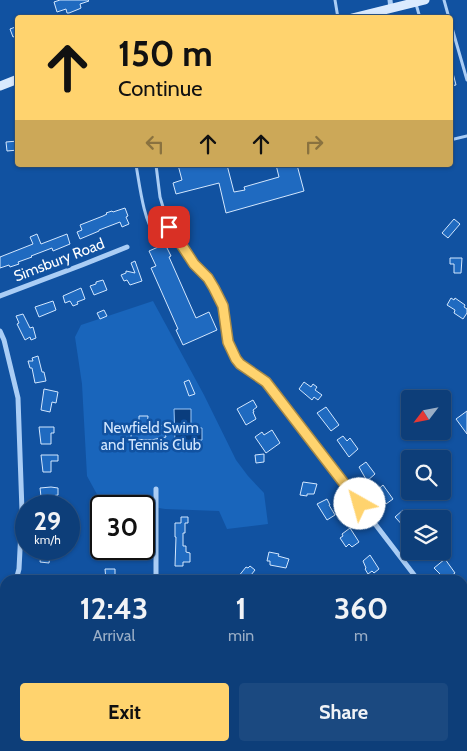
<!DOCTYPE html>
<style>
:root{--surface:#0d3e79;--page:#1b4980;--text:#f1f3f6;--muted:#9aaec6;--line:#2d578a;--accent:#ffd36e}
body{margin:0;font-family:Cabin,sans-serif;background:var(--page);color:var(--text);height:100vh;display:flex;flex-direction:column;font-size:19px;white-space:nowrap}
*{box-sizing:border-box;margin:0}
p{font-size:16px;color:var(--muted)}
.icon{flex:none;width:28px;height:28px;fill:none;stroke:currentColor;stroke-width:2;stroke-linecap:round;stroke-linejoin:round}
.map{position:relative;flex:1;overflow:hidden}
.details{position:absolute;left:0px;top:575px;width:468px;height:176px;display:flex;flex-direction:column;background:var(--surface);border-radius:15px 15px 0 0;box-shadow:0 1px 4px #0004,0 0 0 1px var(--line)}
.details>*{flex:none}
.hud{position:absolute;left:15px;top:15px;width:438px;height:152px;border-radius:5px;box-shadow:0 1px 4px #0004,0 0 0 1px var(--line);background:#ffd36e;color:#111;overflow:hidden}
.needle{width:32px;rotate:238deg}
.fabs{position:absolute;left:401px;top:390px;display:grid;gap:10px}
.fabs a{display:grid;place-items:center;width:50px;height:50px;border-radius:5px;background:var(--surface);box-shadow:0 1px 4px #0004,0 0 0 1px var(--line);font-size:25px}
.speed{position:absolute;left:15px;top:495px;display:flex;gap:10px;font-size:25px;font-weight:700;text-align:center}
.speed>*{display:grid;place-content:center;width:65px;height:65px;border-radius:50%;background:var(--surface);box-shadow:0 1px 4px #0004,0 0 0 1px var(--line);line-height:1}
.speed small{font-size:12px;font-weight:400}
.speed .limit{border:2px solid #111;border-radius:8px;background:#fff;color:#111}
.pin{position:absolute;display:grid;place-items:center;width:42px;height:42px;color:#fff;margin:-21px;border-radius:10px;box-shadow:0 2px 8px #0006}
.me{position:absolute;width:55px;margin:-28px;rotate:322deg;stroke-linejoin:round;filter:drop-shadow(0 0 4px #0008)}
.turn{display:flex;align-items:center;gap:18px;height:105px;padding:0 20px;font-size:22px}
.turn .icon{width:65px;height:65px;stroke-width:2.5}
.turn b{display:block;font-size:35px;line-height:42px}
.lanes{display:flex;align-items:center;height:48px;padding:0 20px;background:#0003;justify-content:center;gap:25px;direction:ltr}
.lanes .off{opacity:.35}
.eta{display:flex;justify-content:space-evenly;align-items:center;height:85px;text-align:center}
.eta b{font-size:30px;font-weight:800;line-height:35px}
.button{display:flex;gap:10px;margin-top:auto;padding:10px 20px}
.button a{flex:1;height:58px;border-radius:5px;background:var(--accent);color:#111;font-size:20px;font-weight:800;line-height:58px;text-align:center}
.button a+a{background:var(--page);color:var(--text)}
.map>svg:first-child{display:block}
.green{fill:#1965bb}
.water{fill:#0a3d7d;stroke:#9cc8f8}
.building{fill:#1f6ac0;stroke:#d3e7fe}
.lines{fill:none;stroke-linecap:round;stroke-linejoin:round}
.lane{stroke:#aacdf5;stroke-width:3}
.street{stroke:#aacdf5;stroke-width:5}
.secondary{stroke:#daeafe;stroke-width:9}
.route-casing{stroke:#a68948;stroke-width:12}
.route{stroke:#ffd36e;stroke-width:9}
.labels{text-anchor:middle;stroke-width:5;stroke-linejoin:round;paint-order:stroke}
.street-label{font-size:15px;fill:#fff;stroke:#1152a1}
.park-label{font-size:15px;fill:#d3e7fe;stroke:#1152a1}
</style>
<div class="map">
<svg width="467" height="751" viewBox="0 0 467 751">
<rect width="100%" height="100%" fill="#1152a1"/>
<path class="green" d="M153,301l51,94 32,65 12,16 16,17 4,31 -41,5 -8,-18 -54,-2 -66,-11 -12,-22 -5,-92 -7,-47 6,-12z"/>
<path class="water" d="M174,409h17v18l11,1v12l-27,1z"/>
<path class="building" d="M60,0h28l1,1 -9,3 1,4 -2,1 -10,4h-2l-1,-4 -9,3 -3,-10z
M18,26v9l-5,2 -3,-8z
M450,69h2l4,16 -6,1z
M18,141v9l-11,1 -1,-9z
M178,165h49l7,27 11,-2 -1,-3 35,-10 -3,-12h21l7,26 -78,22 -7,-30 -43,11 -3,-11 9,-3z
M125,208l3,8 -2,1 3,7 -7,3 -2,-5 -21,8v1l-19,8 -3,-7 5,-2 -2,-5 23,-9 4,-2 -1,-1 6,-2 1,1z
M454,219l6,5 -12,14 -6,-5z
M37,234l4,10 26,-10 3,10 -17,7 -1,-3 -21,8 1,1 -14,5 1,2 -9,3 -1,-2 -9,3v-11l33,-13 -3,-7z
M165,244l6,12 -2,1 27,61 13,-6 8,18 -34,15 -7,-15 2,-1 -27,-61 5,-2 -7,-15z
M450,258h12l-1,15h-7v-9h-4z
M135,261l7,20 -12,4 -3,-5 -3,1 -3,-6 5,-2v-2l9,2 -4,-10z
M103,280l4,10 -13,5 -4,-9 6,-2v-2z
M81,288l4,11 -8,3 1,2 -5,2 -3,-5 -5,2 -2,-7z
M451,298l3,2 1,-2 10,7 -1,2 3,2v4l-4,6 -9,-6 1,-3 -8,-5z
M53,301l3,9 -17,7 -4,-10z
M104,310l3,6 -7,3 -3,-6z
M23,314l7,14 3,-1 3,11 -5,2 -1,-3 -5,3 -8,-16 2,-1 -3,-7z
M38,356l4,16h2l2,9 -11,2 -3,-15h-2l-2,-7h5l-1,-3z
M189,380l6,14 -6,2 -5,-14z
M304,382l7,5 2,-3 4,3 -2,3 7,5 -4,5 -4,-3 -2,3 -13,-11z
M44,389l14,3 -2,11 -4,-1 -2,10 -9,-2z
M253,400l4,7 -4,3 1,2h-1l3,7 -10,6 -9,-16z
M326,407l13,18 -8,6 -14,-18z
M467,411v23l-11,-15z
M139,416h9l-1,12 16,-3 3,12 -15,3 -20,-1v-9h6v-3h2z
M39,427h15v6h-3v11h-10z
M272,430l8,13 -14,10 -11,-16 7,-5 2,3z
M343,436l4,5 3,-3 8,11 -9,8 -12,-17z
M178,443h11l1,6 -12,1z
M264,454v8l-8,1 -1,-8z
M41,455h17v6h-7v11h-8z
M366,462l9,12 -8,7 -8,-14z
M303,482l14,2 -3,10h-7v2l-7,-1z
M383,485l10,14 -7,5 -10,-13z
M51,487l7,1v7l-7,1v9h-9l-2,-17z
M327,499l3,6h-1l6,10 -8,5 -10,-16z
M403,510l7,9v7l-4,3 -11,-12z
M181,517h7v6h-3v10h-2v13h3v6l4,1v9h-7v4h-8l1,-29h-1v-14h6z
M350,528l9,14 -7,5 -3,-3 -3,3 -6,-9 3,-2 -1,-2z
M42,549h9l-2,14 -9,-1z
M115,549h15v7h-16v-6z
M269,552l10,2 -1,2 11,3 -3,9 -16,-3v-4h-3z
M370,555l9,14 -5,4 -2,-2 -4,3 -3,-5 1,-1 -3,-7z
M445,559l10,14 -9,7 -12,-12z
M250,566l5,4 -8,10h-6l-3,-3 8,-10 2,1z
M105,569h10v11h-9z
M5,661v17l-5,-4v-7z"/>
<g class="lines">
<path class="lane" d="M335,0l3,18
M444,0l5,18
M416,4l4,14
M450,21l17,59
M450,140l17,-4
M136,165c3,16 8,59 19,68l12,-1 2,-2v-3l-9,-30 -4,-32
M169,230c10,11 16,23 25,34 11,14 22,22 28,41 7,18 2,37 14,55 6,8 17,12 25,17 6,4 9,9 13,15"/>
<path class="street" d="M390,0l1,9
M0,296l82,-31 45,-18
M0,331l4,9 14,58 4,113 -3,58 -3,11
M274,392l144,188
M156,489v91
M0,618l5,-10
M462,639l5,6
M462,671l5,-5
M0,737l5,1
M286,746v5"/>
<path class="secondary" d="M352,18l73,-18
M0,86l18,-7"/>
</g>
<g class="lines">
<defs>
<path id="route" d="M169,227v3l10,11 15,23 14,14 6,10 9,18 5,36 8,17 4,5 26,18 94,122"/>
</defs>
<use href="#route" class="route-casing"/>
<use href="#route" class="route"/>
</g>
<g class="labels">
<g class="street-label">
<text transform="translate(59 260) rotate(-21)" y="5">Simsbury Road</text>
</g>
<g class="park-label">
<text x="151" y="433">Newfield Swim<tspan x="151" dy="17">and Tennis Club</tspan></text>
</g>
</g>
</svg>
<div class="fabs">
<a><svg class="needle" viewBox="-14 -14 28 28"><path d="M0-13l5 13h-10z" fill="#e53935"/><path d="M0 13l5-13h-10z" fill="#9aaec6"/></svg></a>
<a><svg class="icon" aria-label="search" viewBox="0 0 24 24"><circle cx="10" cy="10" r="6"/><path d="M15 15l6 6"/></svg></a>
<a><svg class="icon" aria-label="layers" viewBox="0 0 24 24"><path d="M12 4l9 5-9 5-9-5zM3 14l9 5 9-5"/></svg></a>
</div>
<div class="speed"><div>29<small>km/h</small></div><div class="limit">30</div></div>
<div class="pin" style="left:169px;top:227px;background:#d93025"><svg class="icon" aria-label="arrive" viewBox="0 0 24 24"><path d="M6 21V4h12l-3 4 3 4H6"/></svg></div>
<svg class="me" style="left:360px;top:504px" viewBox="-20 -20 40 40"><circle r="19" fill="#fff"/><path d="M0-13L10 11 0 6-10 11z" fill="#ffd36e"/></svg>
<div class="hud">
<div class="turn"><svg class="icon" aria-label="ahead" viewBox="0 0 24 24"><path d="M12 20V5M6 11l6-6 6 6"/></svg><div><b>150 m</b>Continue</div></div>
<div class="lanes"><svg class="icon off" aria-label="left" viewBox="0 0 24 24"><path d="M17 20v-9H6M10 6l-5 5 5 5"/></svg><svg class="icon" aria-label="ahead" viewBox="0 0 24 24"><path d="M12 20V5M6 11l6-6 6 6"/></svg><svg class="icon" aria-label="ahead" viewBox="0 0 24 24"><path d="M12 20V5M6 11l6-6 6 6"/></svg><svg class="icon off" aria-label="right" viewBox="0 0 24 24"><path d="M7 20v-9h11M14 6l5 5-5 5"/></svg></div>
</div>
<section class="details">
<div class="eta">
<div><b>12:43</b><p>Arrival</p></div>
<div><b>1</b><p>min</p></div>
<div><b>360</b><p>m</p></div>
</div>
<div class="button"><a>Exit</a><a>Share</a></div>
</section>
</div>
